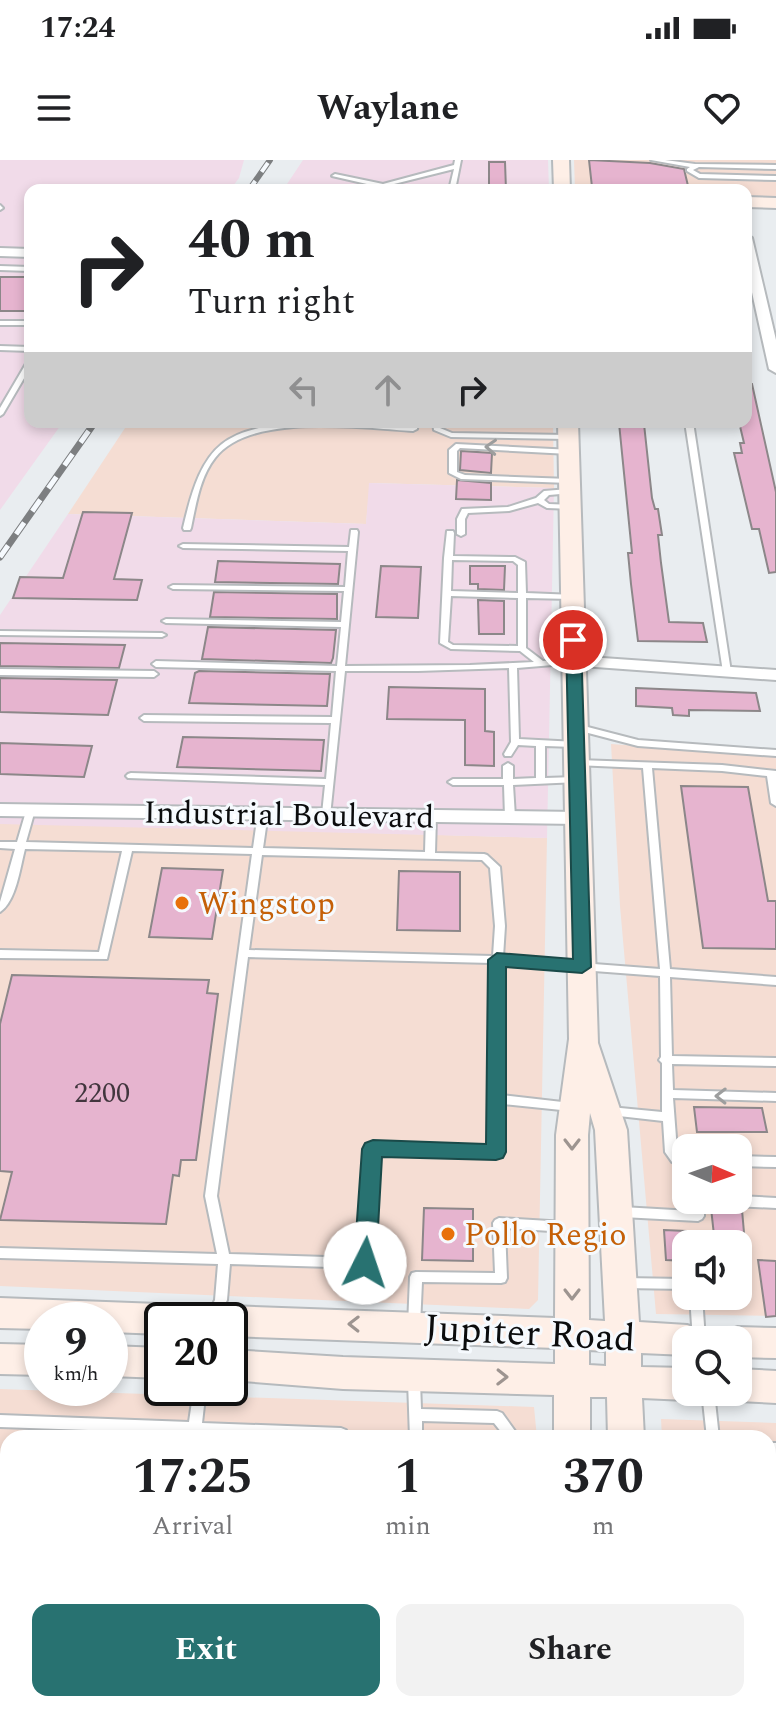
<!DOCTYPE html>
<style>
:root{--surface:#fff;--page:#f2f2f2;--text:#202124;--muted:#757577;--accent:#287271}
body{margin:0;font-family:Spectral,serif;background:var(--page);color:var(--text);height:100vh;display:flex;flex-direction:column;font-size:30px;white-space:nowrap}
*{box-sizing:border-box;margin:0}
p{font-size:26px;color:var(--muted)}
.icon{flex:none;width:44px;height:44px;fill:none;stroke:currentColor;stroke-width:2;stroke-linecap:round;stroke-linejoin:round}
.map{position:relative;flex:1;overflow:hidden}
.panel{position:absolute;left:0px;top:1270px;width:776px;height:282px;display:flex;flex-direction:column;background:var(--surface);border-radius:24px 24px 0 0;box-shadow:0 4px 12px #0003}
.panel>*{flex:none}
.hud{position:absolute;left:24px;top:24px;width:728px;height:244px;border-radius:16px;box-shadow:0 4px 12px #0003;background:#fff;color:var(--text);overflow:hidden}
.needle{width:52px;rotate:92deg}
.controls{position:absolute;left:672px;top:974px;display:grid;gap:16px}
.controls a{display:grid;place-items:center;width:80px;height:80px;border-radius:16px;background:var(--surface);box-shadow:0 4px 12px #0003;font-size:40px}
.speed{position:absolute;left:24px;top:1142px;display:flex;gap:16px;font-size:40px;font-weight:700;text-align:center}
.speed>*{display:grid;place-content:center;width:104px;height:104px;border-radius:50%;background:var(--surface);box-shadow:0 4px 12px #0003;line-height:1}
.speed small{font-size:20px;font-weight:400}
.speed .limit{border:4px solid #111;border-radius:12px;background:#fff;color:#111}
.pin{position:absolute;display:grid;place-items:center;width:68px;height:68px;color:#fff;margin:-34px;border:4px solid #fff;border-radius:50%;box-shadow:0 2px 8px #0007}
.me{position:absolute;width:88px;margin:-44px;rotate:4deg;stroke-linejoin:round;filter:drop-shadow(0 0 6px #0008)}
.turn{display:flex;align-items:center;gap:28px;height:168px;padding:0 32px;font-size:36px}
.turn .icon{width:104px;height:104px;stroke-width:2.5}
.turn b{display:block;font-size:56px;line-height:68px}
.lanes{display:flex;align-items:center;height:76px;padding:0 32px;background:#0003;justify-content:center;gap:40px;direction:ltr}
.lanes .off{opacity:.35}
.eta{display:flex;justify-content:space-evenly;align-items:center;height:136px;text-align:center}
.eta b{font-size:48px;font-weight:700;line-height:56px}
.cta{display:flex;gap:16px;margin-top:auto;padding:16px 32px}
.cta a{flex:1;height:92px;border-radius:16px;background:var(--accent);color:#fff;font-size:32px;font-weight:700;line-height:92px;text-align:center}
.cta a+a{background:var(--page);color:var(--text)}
.status{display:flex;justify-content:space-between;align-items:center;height:56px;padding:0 40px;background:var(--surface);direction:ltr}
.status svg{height:22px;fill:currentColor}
header{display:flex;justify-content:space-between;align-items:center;height:104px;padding:0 32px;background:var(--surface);font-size:36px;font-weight:700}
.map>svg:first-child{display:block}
.commercial{fill:#f5ddd3;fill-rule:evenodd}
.industrial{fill:#f1dbe9}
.building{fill:#e6b4cf;stroke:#8c8789;stroke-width:2}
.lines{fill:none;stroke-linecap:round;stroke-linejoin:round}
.lane-casing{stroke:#b6babd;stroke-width:4}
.street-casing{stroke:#b6babd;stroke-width:4}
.secondary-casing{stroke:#b6babd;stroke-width:4}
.lane{fill:#fff;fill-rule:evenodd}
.street{fill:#fff;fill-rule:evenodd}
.secondary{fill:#feefe7;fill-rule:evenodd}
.rail-far1-casing{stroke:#7d7f81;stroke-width:6}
.rail-casing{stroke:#7d7f81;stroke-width:7}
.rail-far1{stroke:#f6fafe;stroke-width:4;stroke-dasharray:11;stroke-linecap:butt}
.rail{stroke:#f6fafe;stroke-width:5;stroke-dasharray:14;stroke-linecap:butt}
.oneway{stroke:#9d9e9e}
.oneway2{stroke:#9d9490}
.route{fill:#287271;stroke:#1a4a49;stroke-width:2}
.food-dot{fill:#e8710a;stroke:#f6fafe;stroke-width:3}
.labels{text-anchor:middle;stroke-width:6;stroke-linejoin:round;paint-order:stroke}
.number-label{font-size:28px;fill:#42363e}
.street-label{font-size:32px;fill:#0b0c0d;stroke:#f6fafe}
.food-label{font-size:32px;fill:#c56008;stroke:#f6fafe;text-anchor:start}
.near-street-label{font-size:38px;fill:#0b0c0d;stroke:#f6fafe}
</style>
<div class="status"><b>17:24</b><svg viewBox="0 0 49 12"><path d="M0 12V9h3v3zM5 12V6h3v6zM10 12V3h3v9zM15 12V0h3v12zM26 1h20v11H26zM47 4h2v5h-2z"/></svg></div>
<header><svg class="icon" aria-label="menu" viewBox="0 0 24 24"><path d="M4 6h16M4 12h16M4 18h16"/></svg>Waylane<svg class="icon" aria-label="heart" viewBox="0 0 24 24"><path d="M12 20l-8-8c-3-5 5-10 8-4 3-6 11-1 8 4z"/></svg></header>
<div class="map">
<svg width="776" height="1551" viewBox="0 0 776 1551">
<rect width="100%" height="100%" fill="#e9edf0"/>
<path class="commercial" d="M574,0h202v41l-30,-1v-10h-171z
M129,262h424l1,66 -184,-5 -4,41 -298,-10z
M611,584l165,12v560l-120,-2 -36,-408zM686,988h52v52h-52zM686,1084h52v52h-52z
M0,662l547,16 -9,462 -9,9 -529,-23z
M0,1229l534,18 3,31h-529v266h573l2,7h-583z
M661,1259l115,4v288h-54l-2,-7h48v-266h-106z"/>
<path class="industrial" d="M0,0h244l-5,18 -9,12h-200v232h33l-63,88z
M303,0h245l1,30h-266z
M369,323l185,5 -7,350 -547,-14v-209l68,-101 298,10z"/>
<path class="building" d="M589,0l61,3 34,6 5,21 -97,-3z
M489,2h16l1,28 -17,-1z
M0,117h30v34h-30z
M746,224h6l24,108v80l-7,1 -10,-44h-7l-18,-76h8l-2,-10h4l-5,-21h7z
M619,263l25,1 8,74 3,11h3l4,26h-4l3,28 8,59 34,1 4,19 -69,-1 -7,-57 -3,-31h4z
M461,291l31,2 -1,20 -31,-3z
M457,320l34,3v17l-35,-1z
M83,352l49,1 -18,66 28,1 -5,20 -124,-2 7,-21 43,1z
M218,401l122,3 -2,20 -123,-2z
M381,406l40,1 -3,51 -42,-1z
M470,406h35l-1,24 -26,-1v-5h-8z
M214,432l123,2v25l-127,-2z
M478,440l26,1v33h-25z
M208,467l128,3 -3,28 -2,5 -129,-4z
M0,483l125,2 -6,23 -119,-2z
M199,511l131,3 -3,32 -138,-3 6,-30z
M0,518l117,2 -9,35 -108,-3z
M389,527l96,2v42l9,1v34l-29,-1v-45l-78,-1z
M636,528l120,5 4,18 -71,-1v6l-16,-1 -1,-7 -36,-2z
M183,577l141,3 -3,31 -144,-4z
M0,583l92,3 -8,31 -84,-3z
M681,626l67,1 20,114h8v48l-73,-1z
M162,708l61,2 -11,69 -63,-2z
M399,711l61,1v59l-63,-1z
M12,815l197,5 -2,13 11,1 -22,166h-15l-2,16 -6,-1 -7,49 -166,-4 12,-48 -12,-1v-147z
M694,947l68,1 5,24h-70z
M424,1048l49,1v52l-51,-1z
M711,1048l31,2 3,34h-30z
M664,1070l22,1v30l-20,-1z
M758,1100l18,1v55l-10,1z"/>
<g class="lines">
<defs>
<path id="lane" d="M455,0h6l-6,30h-6l5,-21 -60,15 -8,3v3h-6v-3l-48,-11 3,-2 48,10 71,-19z
M651,0h14l30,4 81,1v4l-77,-2 -6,3 7,4 76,2v4l-77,-2 -12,-7v-2l3,-2z
M0,45l3,3 -3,2z
M0,106l30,1v4l-30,-1z
M0,161h30v4h-30z
M0,186l30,1v4l-30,-1z
M30,200v8l-27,46 -3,2v-8l27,-46z
M312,262l98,5v-5h8l-1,7 -4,2c-51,-3 -163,-19 -198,27 -15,19 -19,46 -24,70l-1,2h-6l-1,-2c20,-87 40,-101 129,-106z
M433,262h8l-1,6 12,5 116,2 4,2 -4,2 -117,-2 -17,-7z
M685,262h8l38,250 -4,3 -4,-3z
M456,284l116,6 1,2 -4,2 -109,-6 -3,3v21l8,3 104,4 4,2 -4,2 -108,-4 -12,-6v-23z
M569,329h3v4l-23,2 -5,5 5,4 24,1v4l-26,-1 -9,-5 -29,8 -41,2 -3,6v15l-4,2 -4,-2v-15l5,-10 46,-2 28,-9 8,-7z
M351,370h6l1,2 -13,134 125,-1 64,-3 -14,-11 -69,-2 -11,-6 4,-85 3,-27h6l1,2 -1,23 62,1 10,5 1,31 49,2 1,2 -4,2 -46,-1v50l17,13 31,-3 4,3 -1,2 -60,5 2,71 58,3 1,2 -4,3 -29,-1v32l30,-1 3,1 2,2 -2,2 -65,3 2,32 -5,3 -5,-3 -1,-32h-51l-5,-3 5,-3h50v-13l5,-3 5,3v13l23,-1v-32l-18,-1 -7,11h-6l-1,-2 7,-12 -2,-74 -91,3h-73l-15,145 -3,1 -5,-3 3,-29 -197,-7 -2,-2 2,-2 3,-1 195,6 5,-56 -187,-2 -4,-3 4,-3 188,2 4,-46 -180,-4 -4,-3 4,-3 181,5 4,-39 -175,-4 -4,-2 4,-2 175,3 3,-31 -171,-2 -4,-2 4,-2 172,2 3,-36 -165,-3 -4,-2 4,-2 166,3zM452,400l61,1 5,4v28l-67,-2zM451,436l67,2v48l-65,-1 -5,-3z
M0,471l162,2 4,2 -4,2 -162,-2z
M0,509l154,2 4,3 -4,3 -154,-2z
M576,564l62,16 138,10v6l-138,-10 -65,-17 -1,-2 1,-2z
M578,600l144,5 54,6v35l-5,-3 -4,-27 -45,-5 -70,-3 18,201 106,8v8l-106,-8 2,79 104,2v8l-104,-2 1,26 103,3v8l-103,-3 4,53 3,4 6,1v10l-14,-4 -7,-10 -2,-31 -53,-6 -4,-1 -2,-3 2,-3 4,-1 52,5v-49l-3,-3 2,-3 -1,-81 -158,-12v131l69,8 4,1 1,3 -1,3 -4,1 -69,-7v48l-2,3 -4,1 -118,-2 -7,109 -2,4 -4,1 -135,-4 -3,36 -10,20h-12l10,-20 3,-36 -218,-6v-10l217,6 -12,-58 47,-342 -120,-3 -25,108 -107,-1v-8l99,2 23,-101 -97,-2c-5,19 -9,53 -25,63v-10l15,-53 -15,-1v-6h17l10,-34h6l2,2 -9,32 227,6 5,-35 5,-3 5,3 -5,35 162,4 1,-36 5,-3 5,3 -1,37 49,1 3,1 13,12 5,59 -2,31 157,12 -17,-201 -68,-3 -1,-2zM262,695l220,5 8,8 5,58 -2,30 -244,-6zM248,797l244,6 -1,134 -1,2v48l-117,-2 -4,1 -2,3 -8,109 -130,-4 -12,-58z
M738,996l38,1v10l-38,-1z
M738,1036l38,2v10l-63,-3 -4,-2 -2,-3h31z
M692,1040h12v16l-2,3 -4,2 -76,-4 -4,-2 -2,-3 2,-3 4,-2 70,4z
M499,1058l67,4 4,2 2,3 -2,3 -4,2 -61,-4 2,50 -2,4 -4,1 -79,-1 -2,44 -2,4 -4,1 -4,-1 -2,-4 2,-49 2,-4 4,-1 79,1 -2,-50 2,-3z
M623,1118l63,1v10l-63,-1 -4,-1 -2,-4 2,-4z
M690,1136h12l3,44h-12z
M414,1215l4,2 2,4 1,28 76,2 5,2 18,25h-14l-12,-15 -72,-2v17h-12l-2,-57 2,-4z
M194,1228h12l-4,35 139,5 5,2 1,8h-55l-92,-4 -1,4h-12v-4l-57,-2 -1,6h-12l1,-7 -118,-4v-12l189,7z
M702,1232h12l5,46h-12z
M768,1283h8v12h-8z
M768,1386l8,1v14l-8,-1z
M768,1431h8v14h-8z
M768,1536l5,2 3,13h-14l-1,-7h7z
M81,1544h14l-1,7h-14z
M356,1544h14l-1,7h-14z
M478,1544h14v7h-14z
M536,1544h17l4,7h-17z"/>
<path id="street" d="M746,74l6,4 24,102v33l-7,-4 -23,-104z
M0,88l30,1v8l-30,-1z
M574,496l202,14v10l-208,-15 -2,-4z
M0,644l578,8 9,6 -9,6 -578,-8z"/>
<path id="secondary" d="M553,0h16l1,30h-16z
M746,37l30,1v10l-30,-1z
M558,262h20l20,621 29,87 12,192 48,3 12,4 5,11h-18v15l-45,-2v14l45,1v24h14l-14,8 -44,-2 2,40h-36l-1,-41h-17v41h-36v-43l-211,-6 -113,-9v-30l113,7 212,7v-16l-325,-12v-16h-17l5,-9 12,-5 325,12 1,-183 13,-96zM590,953l5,17 10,191 -16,-1 -1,-185zM589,1190l17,1v15l-17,-1z
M0,1138l185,7 12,5 5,10h-40v14l-52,-2v-12h-68v9l-42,-1z
M738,1167l38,1v30l-38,-1v-17h-16l4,-9z
M0,1184l42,1v30l-42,-1z
M110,1186l52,2v30l-52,-2z
M738,1209l38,2v32l-38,-2 -12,-5 -2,-4h14z
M595,1544h40l2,7h-40z
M660,1544h40l1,7h-40z"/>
</defs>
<use href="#lane" class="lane-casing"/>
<use href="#street" class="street-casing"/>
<use href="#secondary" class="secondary-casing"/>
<use href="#lane" class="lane"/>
<use href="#street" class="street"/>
<use href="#secondary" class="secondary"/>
<defs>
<path id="rail-far1" d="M249,30l21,-30"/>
<path id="rail" d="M0,397l95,-135"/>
</defs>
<use href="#rail-far1" class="rail-far1-casing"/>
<use href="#rail" class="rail-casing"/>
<use href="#rail-far1" class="rail-far1"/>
<use href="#rail" class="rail"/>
</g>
<defs><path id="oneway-chevron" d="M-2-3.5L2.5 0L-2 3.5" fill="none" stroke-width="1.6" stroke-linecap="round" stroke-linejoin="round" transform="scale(2)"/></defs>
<g class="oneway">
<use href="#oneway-chevron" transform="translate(491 287) rotate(-177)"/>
<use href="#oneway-chevron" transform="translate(721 936) rotate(-179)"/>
</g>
<g class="oneway2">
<use href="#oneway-chevron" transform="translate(572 984) rotate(90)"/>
<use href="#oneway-chevron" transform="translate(572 1134) rotate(90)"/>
<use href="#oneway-chevron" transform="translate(354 1164) rotate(-179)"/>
<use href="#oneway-chevron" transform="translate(502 1217) rotate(1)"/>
</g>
<path class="route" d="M573,475l8,5 10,327 -9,6 -76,-6v185l-3,6 -7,2 -114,-3 -6,106 -3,7 -8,2 -8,-2 -3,-7 8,-114 3,-6 8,-3 113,4 2,-184 9,-7 76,6 -7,-319z"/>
<g class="food-dot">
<circle cx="182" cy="743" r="8"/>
<circle cx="448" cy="1074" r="8"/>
</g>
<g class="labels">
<g class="number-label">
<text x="102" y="942">2200</text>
</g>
<g class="street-label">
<text transform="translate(289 654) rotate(1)" y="11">Industrial Boulevard</text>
</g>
<g class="food-label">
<text x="198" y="754">Wingstop</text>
<text x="464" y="1085">Pollo Regio</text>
</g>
<g class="near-street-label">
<text transform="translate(530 1172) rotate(3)" y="13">Jupiter Road</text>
</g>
</g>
</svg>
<div class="controls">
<a><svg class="needle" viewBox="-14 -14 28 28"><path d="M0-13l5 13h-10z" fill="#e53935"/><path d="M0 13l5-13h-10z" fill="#757577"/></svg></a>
<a><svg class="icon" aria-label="sound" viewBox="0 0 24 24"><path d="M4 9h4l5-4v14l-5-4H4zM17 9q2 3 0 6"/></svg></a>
<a><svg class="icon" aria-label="search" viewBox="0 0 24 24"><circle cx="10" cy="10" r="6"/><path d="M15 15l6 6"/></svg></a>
</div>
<div class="speed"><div>9<small>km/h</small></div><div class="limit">20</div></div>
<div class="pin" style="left:573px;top:480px;background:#d93025"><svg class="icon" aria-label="arrive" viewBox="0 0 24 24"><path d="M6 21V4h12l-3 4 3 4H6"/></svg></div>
<svg class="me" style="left:365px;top:1103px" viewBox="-20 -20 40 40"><circle r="19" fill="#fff"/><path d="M0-13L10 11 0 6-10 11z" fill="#287271"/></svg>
<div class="hud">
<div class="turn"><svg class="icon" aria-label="right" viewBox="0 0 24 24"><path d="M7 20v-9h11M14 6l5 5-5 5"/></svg><div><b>40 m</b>Turn right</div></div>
<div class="lanes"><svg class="icon off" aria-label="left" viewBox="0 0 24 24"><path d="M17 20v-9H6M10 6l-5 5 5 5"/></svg><svg class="icon off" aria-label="ahead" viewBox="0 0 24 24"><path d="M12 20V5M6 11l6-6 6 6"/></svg><svg class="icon" aria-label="right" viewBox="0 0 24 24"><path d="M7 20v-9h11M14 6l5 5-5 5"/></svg></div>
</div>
<section class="panel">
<div class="eta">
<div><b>17:25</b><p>Arrival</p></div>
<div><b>1</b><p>min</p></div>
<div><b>370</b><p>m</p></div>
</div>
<div class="cta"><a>Exit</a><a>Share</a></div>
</section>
</div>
